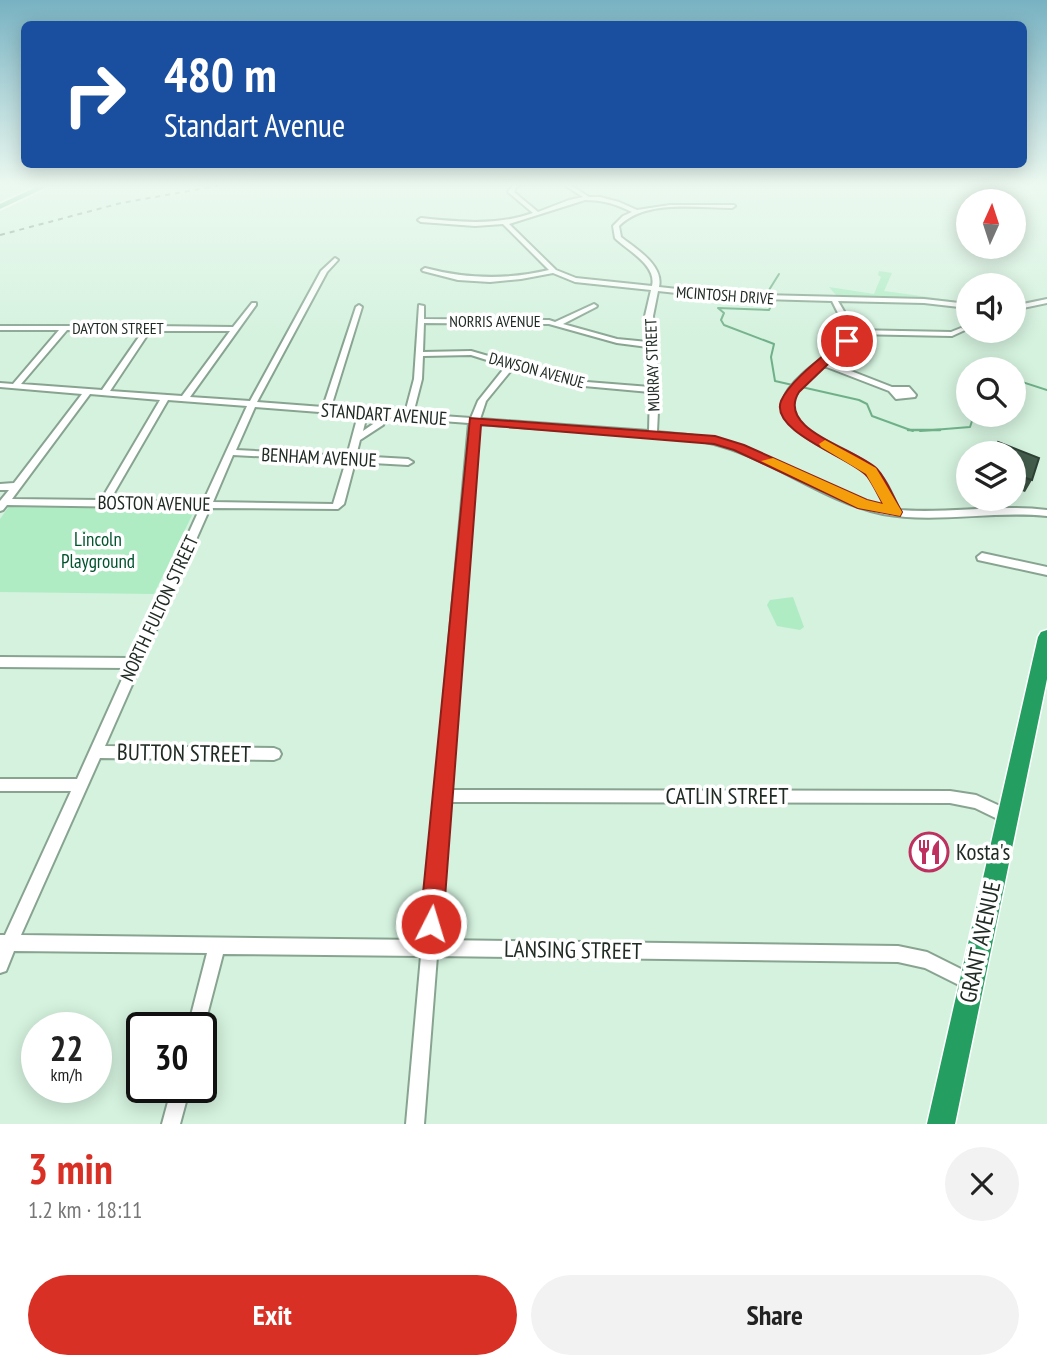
<!DOCTYPE html>
<meta charset="utf-8">
<style>
:root{--surface:#fff;--page:#f2f2f2;--text:#222;--muted:#767676;--accent:#d93025}
body{margin:0;font-family:"PT Sans Narrow",sans-serif;background:var(--page);color:var(--text);height:100vh;display:flex;flex-direction:column;font-size:26px;white-space:nowrap}
*{box-sizing:border-box;margin:0}
p{font-size:23px;color:var(--muted)}
.icon{flex:none;width:38px;height:38px;fill:none;stroke:currentColor;stroke-width:2;stroke-linecap:round;stroke-linejoin:round}
.map{position:relative;height:1124px;overflow:hidden}
.drawer{display:flex;flex-direction:column;background:var(--surface);flex:1}
.drawer>*{flex:none}
.guide{position:absolute;left:21px;top:21px;width:1006px;height:147px;border-radius:10px;box-shadow:0 4px 18px #0003;background:#1a4fa0;color:#fff;overflow:hidden}
.needle{width:46px;rotate:3deg}
.controls{position:absolute;left:956px;top:189px;display:grid;gap:14px}
.controls a{display:grid;place-items:center;width:70px;height:70px;border-radius:50%;background:var(--surface);box-shadow:0 4px 18px #0003;font-size:35px}
.speed{position:absolute;left:21px;top:1012px;display:flex;gap:14px;font-size:35px;font-weight:700;text-align:center}
.speed>*{display:grid;place-content:center;width:91px;height:91px;border-radius:50%;background:var(--surface);box-shadow:0 4px 18px #0003;line-height:1}
.speed small{font-size:18px;font-weight:400}
.speed .limit{border:4px solid #111;border-radius:10px;background:#fff;color:#111}
.pin{position:absolute;display:grid;place-items:center;width:60px;height:60px;color:#fff;margin:-30px;border:4px solid #fff;border-radius:50%;box-shadow:0 2px 7px #0007}
.me{position:absolute;width:77px;margin:-38px;rotate:5deg;stroke-linejoin:round;filter:drop-shadow(0 0 5px #0008)}
.turn{display:flex;align-items:center;gap:24px;height:147px;padding:0 28px;font-size:32px}
.turn .icon{width:91px;height:91px;stroke-width:2.5}
.turn b{display:block;font-size:49px;line-height:60px}
.round{display:grid;place-items:center;flex:none;width:74px;height:74px;border-radius:37px;background:var(--page)}
.overview{display:flex;align-items:center;justify-content:space-between;height:119px;padding:0 28px}
h1{font-size:42px;font-weight:700;line-height:52px;color:var(--accent)}
.action{display:flex;gap:14px;margin-top:auto;padding:14px 28px}
.action a{flex:1;height:80px;border-radius:42px;background:var(--accent);color:#fff;font-size:28px;font-weight:700;line-height:80px;text-align:center}
.action a+a{background:var(--page);color:var(--text)}
.map>svg:first-child{display:block}
.green{fill:#afecc4}
.lines{fill:none;stroke-linecap:round;stroke-linejoin:round}
.stream-far1{stroke:#70b088;stroke-width:2}
.stream{stroke:#70b088;stroke-width:2.5}
.minor-casing{stroke:#88a491;stroke-width:4}
.major-casing{stroke:#fff;stroke-width:4}
.highway-casing{stroke:#fff;stroke-width:3}
.minor{fill:#fff;fill-rule:evenodd}
.major{fill:#7cc5a0;fill-rule:evenodd}
.highway{fill:#259e61;fill-rule:evenodd}
.rail{stroke:#74887b;stroke-width:2;stroke-dasharray:5 5;stroke-linecap:butt}
.wall{fill:#3a5041}
.building{fill:#435d4c;stroke:#2f4135;stroke-width:2}
.route{fill:#d93025;stroke:#8d1f18;stroke-width:2}
.slow{fill:#f59e0b}
.labels{text-anchor:middle;stroke-width:7;stroke-linejoin:round;paint-order:stroke}
.far-street-label{font-size:16px;fill:#202b24;stroke:#fff}
.street-label{font-size:19px;fill:#202b24;stroke:#fff}
.park-label{font-size:19px;fill:#01532e;stroke:#fff}
.near-street-label{font-size:23px;fill:#202b24;stroke:#fff}
.near-poi-label{font-size:23px;fill:#202b24;stroke:#fff;text-anchor:start}
</style>
<div class="map">
<svg width="1047" height="1124" viewBox="0 0 1047 1124">
<rect width="100%" height="100%" fill="#d4f2de"/>
<path class="green" d="M879,271l13,2 -8,18 66,9 -105,-2 -9,-3 -7,-8 45,7 7,-17 -3,-2z
M10,505l186,2 -42,87 -154,-2v-73z
M793,597l11,30 -4,3 -23,-4 -10,-21 3,-5z"/>
<g class="lines">
<path class="stream-far1" d="M779,274l-10,16 3,14 -3,6 -51,-2 6,5 -3,7 3,5 50,19 -3,13 4,24 84,19 8,4 5,12 41,15
M1013,379l34,11
M920,431l50,-4 2,-6 -3,-6"/>
<path class="stream" d="M908,430h32"/>
<defs>
<path id="minor" d="M514,184h9l-7,3 -2,5 24,20 31,-12 14,-3 -20,-13h6l20,13h11l19,5 18,8 33,-5h64l1,1 -3,2c-36,0 -86,-9 -113,18l2,11c15,12 43,28 38,50l64,7 201,5 44,5v4l-44,-5 -86,-2 14,24v5l99,2 10,-4 4,2 -13,6 -100,-2v7l-24,21 64,25h17l7,8 -1,2 -19,2 -7,-8 -65,-25c-80,61 9,69 49,102 13,10 19,28 26,42 49,4 98,-6 148,0v6c-55,-6 -110,8 -164,-2 -58,-12 -106,-52 -162,-68 -28,-9 -60,-8 -89,-11 -52,-4 -103,-7 -154,-11l-28,366 500,1 26,4 37,17 2,5 -2,5 -5,2 -33,-16 -25,-5 -501,-1 -11,138 460,6 29,6 50,25 2,6 -2,6 -6,2 -46,-23 -27,-6 -461,-6 -13,168h-18l15,-168 -198,-2 -19,73 -3,6v-6h-13l19,-74 -193,-2 -8,20 -6,2v-38h5l66,-144h-71v-12h77l50,-111 -127,-1v-10l132,1 68,-150 -193,-3 -4,5 -3,1v-10l9,-11h-9v-6l14,-1 68,-89 -82,-7v-4l13,1 46,-54h-59v-4h146l3,-1 3,1 81,1 19,-24h4v2l-66,92 60,4 71,-130 14,-13 3,2 -11,12 -70,130 66,5 33,-100 3,-2 3,2 -31,100 74,6 9,-34 5,-74 5,1v13l125,1 6,2 39,-18 3,2 -1,1 -33,17 54,15 31,3 -3,-26 6,-26 -76,-8 -22,-9 -32,6 -31,3 -32,-2 -35,-9 -1,-1 3,-2c42,11 82,12 124,2l-46,-46 -28,2 -54,-4 -3,-2 3,-2c38,4 75,8 112,-5l-25,-21zM585,200c18,0 31,4 47,12l-9,4 -10,10 2,12c13,13 42,27 37,48l-76,-8 -20,-8 -47,-46zM658,291l65,7 109,3 12,24 1,14c-17,18 -41,29 -56,50 -29,40 55,64 77,83 11,9 16,24 22,36 -48,-8 -91,-39 -135,-57 -32,-13 -61,-16 -96,-19l2,-42 -6,-74zM424,323l125,1 68,19 31,4 2,40 -76,-6 -103,-30 -48,1zM67,330l76,1 -41,59 -81,-6zM150,331h80l-48,65 -72,-5zM471,355l35,11 -28,35 -7,17 -58,-4 9,-35 1,-23zM513,368l60,17 77,7 -1,39 -169,-12 6,-18zM90,394l70,6 -59,100 -89,-1zM168,400l79,6 -44,96 -93,-2zM255,407l103,8 -11,41 -111,-6zM367,415l12,1 -3,6 -13,9zM387,417l82,6 -47,517 -401,-5 79,-177 174,2 5,-2 2,-4 -2,-4 -5,-2 -169,-2 105,-238 128,1 6,-5 11,-42 53,3 5,-3 -5,-3 -52,-3 4,-16 23,-15zM233,455l113,6 -13,43 -120,-2z
M1047,299v4l-34,7v-4z
M982,553l65,14v8l-69,-15 -1,-3z
M172,1087h18l-10,37h-18z"/>
<path id="major" d="M43,184h10l-53,25v-5z"/>
<path id="highway" d="M1047,630v49l-92,445h-28l111,-487 3,-5z"/>
</defs>
<use href="#minor" class="minor-casing"/>
<use href="#major" class="major-casing"/>
<use href="#highway" class="highway-casing"/>
<use href="#minor" class="minor"/>
<use href="#major" class="major"/>
<use href="#highway" class="highway"/>
<path class="rail" d="M0,235l121,-32 107,-19"/>
</g>
<path class="wall" d="M998,442l41,16 -7,22 -7,12 -12,-4v-35h-28l6,-10 5,2z"/>
<path class="building" d="M998,442l41,16 -7,22 -19,-6v-21h-26l4,-10 6,2z"/>
<linearGradient id="sky" x2="0" y2="1"><stop stop-color="#78b2c2"/><stop offset="0.54" stop-color="#ecf9f0"/><stop offset="1" stop-color="#ecf9f0" stop-opacity="0"/></linearGradient>
<rect width="1047" height="342" fill="url(#sky)"/>
<path class="route" d="M843,339l9,2 -53,51c-24,38 58,57 78,77 10,11 17,30 25,43l-2,4 -42,-8 -124,-58 -20,-6 -233,-19 -38,499 -3,9 -9,3 -8,-3 -3,-9 50,-506 245,18 29,9 123,55 16,4c-5,-9 -10,-20 -16,-28 -15,-18 -98,-44 -86,-75 9,-21 45,-47 62,-62z"/>
<path class="slow" d="M825,440l51,28 26,44 -2,4 -42,-8 -97,-47 12,-3 94,42 16,4 -17,-30 -45,-27 -2,-3z"/>
<defs>
<symbol id="restaurant-ring" viewBox="-11 -11 22 22"><circle r="9.5" fill="#fff" stroke="#be3060" stroke-width="1.5"/><path d="M-5-6h1v4h1v-4h1v4h1v-4h1v5L-1.5 .5V6h-2V.5L-5-1ZM5-6V6H3V1.5H1.5Q1.5-4 5-6Z" fill="#be3060"/></symbol>
</defs>
<g fill-rule="evenodd">
<use href="#restaurant-ring" x="907" y="830" width="44" height="44"/>
</g>
<g class="labels">
<g class="far-street-label">
<text transform="translate(725 295) rotate(4)" y="6">MCINTOSH DRIVE</text>
<text x="495" y="327">NORRIS AVENUE</text>
<text x="118" y="334">DAYTON STREET</text>
<text transform="translate(652 365) rotate(-92)" y="6">MURRAY STREET</text>
<text transform="translate(537 370) rotate(15)" y="6">DAWSON AVENUE</text>
</g>
<g class="street-label">
<text transform="translate(384 414) rotate(4)" y="7">STANDART AVENUE</text>
<text transform="translate(319 457) rotate(3)" y="7">BENHAM AVENUE</text>
<text transform="translate(154 503) rotate(1)" y="7">BOSTON AVENUE</text>
<text transform="translate(159 608) rotate(-65)" y="7">NORTH FULTON STREET</text>
</g>
<g class="park-label">
<text x="98" y="546">Lincoln<tspan x="98" dy="22">Playground</tspan></text>
</g>
<g class="near-street-label">
<text transform="translate(184 753) rotate(1)" y="8">BUTTON STREET</text>
<text x="727" y="804">CATLIN STREET</text>
<text transform="translate(980 942) rotate(-78)" y="8">GRANT AVENUE</text>
<text transform="translate(573 950) rotate(1)" y="8">LANSING STREET</text>
</g>
<g class="near-poi-label">
<text x="956" y="860">Kosta's</text>
</g>
</g>
</svg>
<div class="controls">
<a><svg class="needle" viewBox="-14 -14 28 28"><path d="M0-13l5 13h-10z" fill="#e53935"/><path d="M0 13l5-13h-10z" fill="#767676"/></svg></a>
<a><svg class="icon" aria-label="sound" viewBox="0 0 24 24"><path d="M4 9h4l5-4v14l-5-4H4zM17 9q2 3 0 6"/></svg></a>
<a><svg class="icon" aria-label="search" viewBox="0 0 24 24"><circle cx="10" cy="10" r="6"/><path d="M15 15l6 6"/></svg></a>
<a><svg class="icon" aria-label="layers" viewBox="0 0 24 24"><path d="M12 4l9 5-9 5-9-5zM3 14l9 5 9-5"/></svg></a>
</div>
<div class="speed"><div>22<small>km/h</small></div><div class="limit">30</div></div>
<div class="pin" style="left:847px;top:341px;background:#d93025"><svg class="icon" aria-label="arrive" viewBox="0 0 24 24"><path d="M6 21V4h12l-3 4 3 4H6"/></svg></div>
<svg class="me" style="left:431px;top:924px" viewBox="-20 -20 40 40"><circle r="17" fill="#d93025" stroke="#fff" stroke-width="3"/><path d="M0-11L8 9 0 5-8 9z" fill="#fff"/></svg>
<div class="guide">
<div class="turn"><svg class="icon" aria-label="right" viewBox="0 0 24 24"><path d="M7 20v-9h11M14 6l5 5-5 5"/></svg><div><b>480 m</b>Standart Avenue</div></div>
</div>
</div>
<section class="drawer">
<div class="overview"><div><h1>3 min</h1><p>1.2 km · 18:11</p></div><a class="round"><svg class="icon" aria-label="close" viewBox="0 0 24 24"><path d="M6 6l12 12M18 6L6 18"/></svg></a></div>
<div class="action"><a>Exit</a><a>Share</a></div>
</section>
